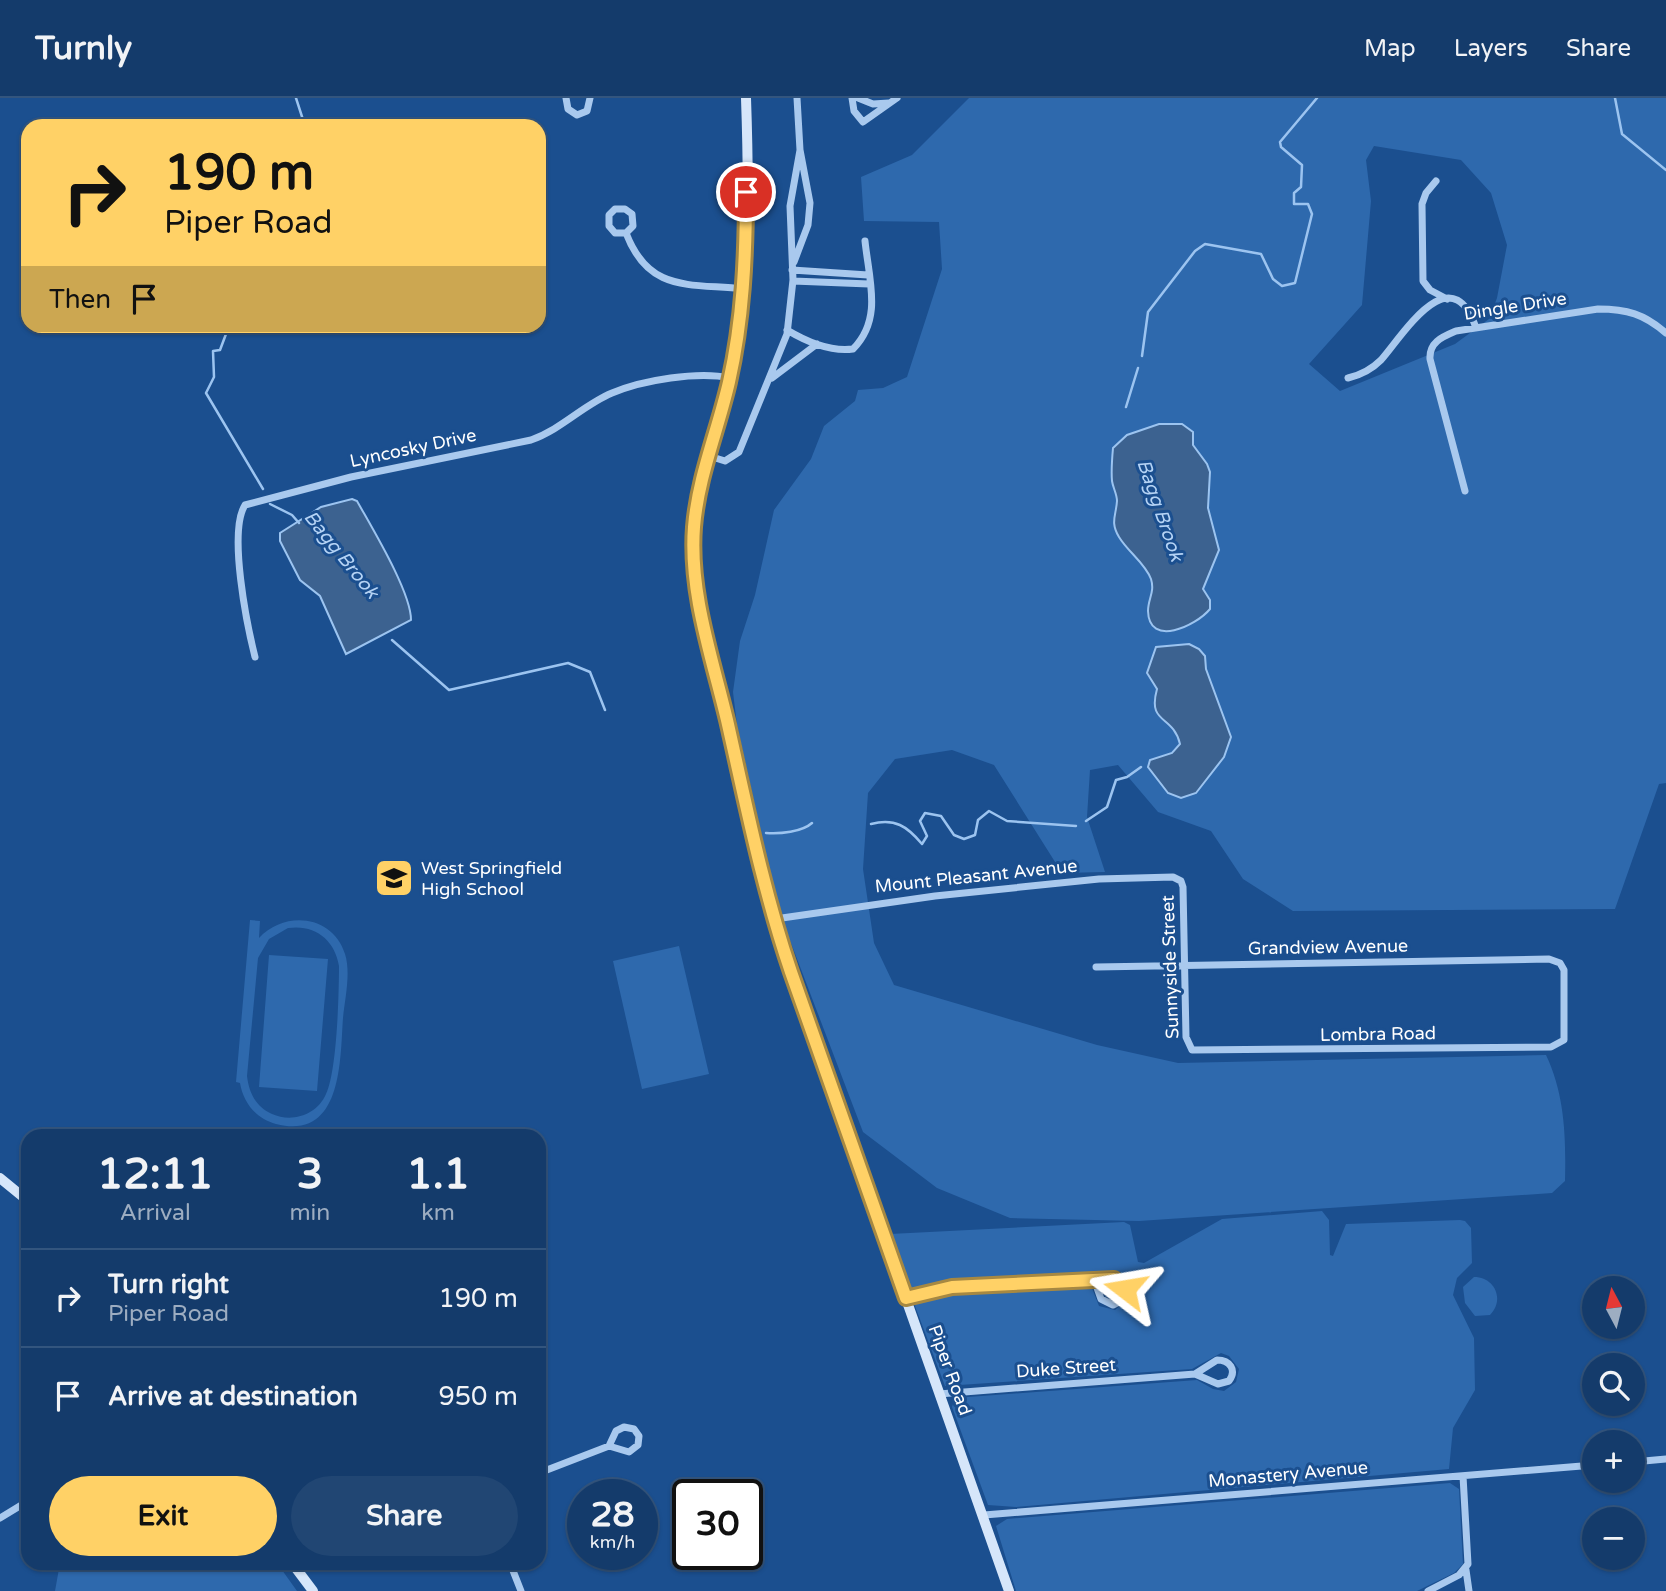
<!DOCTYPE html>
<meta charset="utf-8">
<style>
:root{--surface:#143b6b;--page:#214673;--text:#f1f3f6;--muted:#9dadc1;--line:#33557e;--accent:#ffd166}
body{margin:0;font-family:"Varela Round",sans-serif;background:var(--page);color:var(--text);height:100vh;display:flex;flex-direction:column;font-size:26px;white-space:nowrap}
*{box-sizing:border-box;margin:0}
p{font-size:23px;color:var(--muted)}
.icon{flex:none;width:38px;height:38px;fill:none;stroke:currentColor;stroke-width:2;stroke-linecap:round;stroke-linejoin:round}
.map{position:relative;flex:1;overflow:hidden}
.details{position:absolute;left:21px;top:1031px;width:525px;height:441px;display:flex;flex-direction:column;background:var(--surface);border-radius:21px;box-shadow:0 2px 5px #0004,0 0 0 2px var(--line)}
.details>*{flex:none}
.hud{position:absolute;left:21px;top:21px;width:525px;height:214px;border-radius:21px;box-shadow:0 2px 5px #0004,0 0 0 2px var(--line);background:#ffd166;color:#111;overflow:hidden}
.needle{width:46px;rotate:353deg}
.controls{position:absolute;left:1582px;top:1178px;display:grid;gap:14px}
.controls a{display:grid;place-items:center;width:63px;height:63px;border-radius:50%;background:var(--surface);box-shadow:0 2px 5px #0004,0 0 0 2px var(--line);font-size:35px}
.speed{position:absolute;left:567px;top:1381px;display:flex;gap:14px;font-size:35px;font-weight:700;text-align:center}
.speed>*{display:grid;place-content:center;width:91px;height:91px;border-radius:50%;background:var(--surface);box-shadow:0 2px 5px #0004,0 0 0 2px var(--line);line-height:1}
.speed small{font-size:18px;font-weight:400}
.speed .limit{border:4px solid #111;border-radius:10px;background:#fff;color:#111}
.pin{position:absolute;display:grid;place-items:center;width:60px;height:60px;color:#fff;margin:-30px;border:4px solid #fff;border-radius:50%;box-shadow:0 2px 7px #0007}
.me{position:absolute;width:77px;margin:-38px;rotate:284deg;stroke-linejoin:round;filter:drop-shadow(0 0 5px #0008)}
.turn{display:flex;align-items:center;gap:24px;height:147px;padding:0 28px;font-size:32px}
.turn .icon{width:91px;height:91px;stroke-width:2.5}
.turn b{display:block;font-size:49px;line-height:60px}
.then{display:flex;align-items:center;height:66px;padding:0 28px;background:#0003;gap:14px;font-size:26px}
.eta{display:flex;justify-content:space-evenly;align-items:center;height:119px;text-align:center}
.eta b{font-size:42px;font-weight:700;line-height:49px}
.action{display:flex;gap:14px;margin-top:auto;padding:14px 28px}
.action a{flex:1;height:80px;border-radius:42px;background:var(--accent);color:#111;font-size:28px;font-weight:700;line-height:80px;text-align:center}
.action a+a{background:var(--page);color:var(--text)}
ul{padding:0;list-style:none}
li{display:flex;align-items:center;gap:21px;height:98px;padding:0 28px;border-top:2px solid var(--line)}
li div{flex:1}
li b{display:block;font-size:26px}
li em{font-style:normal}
header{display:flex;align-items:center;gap:42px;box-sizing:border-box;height:98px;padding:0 35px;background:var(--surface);border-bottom:2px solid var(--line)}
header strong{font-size:33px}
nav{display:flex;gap:38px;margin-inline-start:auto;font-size:24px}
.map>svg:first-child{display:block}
.green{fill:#2e69ad;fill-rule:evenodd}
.water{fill:#3c6290;stroke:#9cc4f0;stroke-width:2}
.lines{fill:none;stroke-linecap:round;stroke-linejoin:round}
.stream{stroke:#9cc4f0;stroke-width:2.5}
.street{stroke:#a9c9ee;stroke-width:7}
.secondary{stroke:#d6e6fa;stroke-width:10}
.route-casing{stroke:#a68842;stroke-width:18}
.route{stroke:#ffd166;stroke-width:12}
.labels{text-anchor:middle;stroke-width:6;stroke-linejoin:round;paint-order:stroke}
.street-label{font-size:18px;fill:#fff;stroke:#1b4f8f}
.poi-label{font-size:18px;fill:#fff;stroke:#1b4f8f;text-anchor:start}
.water-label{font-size:19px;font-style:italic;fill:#b5d3f5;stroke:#1b4f8f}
</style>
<header>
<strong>Turnly</strong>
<nav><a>Map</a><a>Layers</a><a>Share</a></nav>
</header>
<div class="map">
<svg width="1666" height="1493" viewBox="0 0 1666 1493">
<rect width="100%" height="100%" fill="#1b4f8f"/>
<path class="green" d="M969,0h697v685l-7,1 -44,125 -322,2 -50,-32 -32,-48 -53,-19 -40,-47 -28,5 -3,47 18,55 -43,1 -68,-108 -42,-15 -57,9 -27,34 -5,76 11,74 20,42 203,60 81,18 368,-8c19,40 20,83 19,126l-13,12 -413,28 -129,-3 -73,-30 -74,-56 -85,-223 -41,-184 -4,-33 7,-51 15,-46 19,-85 37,-51 13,-33 31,-25 3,-11 25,-2 24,-11 35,-108 -3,-47 -75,-1 -3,-44 51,-22zM1374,48l87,14 30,33 16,52 -10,53 -8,21 -34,25 -115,47 -31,-27 53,-59 9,-104 -5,-41z
M250,822l10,1 -1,17c26,-28 74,-23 86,16 6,19 0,44 -2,64 -3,41 0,123 -67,106 -20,-5 -33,-22 -36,-41l-4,-1zM288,830c27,-4 47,12 51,38 0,28 -2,105 -13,128 -9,21 -34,29 -54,20 -16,-7 -23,-21 -25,-38l11,-118 11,-19z
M679,848l30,128 -67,15 -29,-128z
M269,857l59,4 -11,132 -58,-4z
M1322,1113l7,9 1,35 3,1 13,-32 114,-4 5,1 6,7 1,35 -15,15 -4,17 21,43 1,52 -22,38 -4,41 -433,38 -28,-2 -36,-98 3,-9 242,-18 16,9 11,2 12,-9 3,-13 -10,-13 -8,-3 -29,16 -247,17 -30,-80 2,-6 30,-3 3,-5 134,-7 8,3 7,18 16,4 14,-12v-14l-11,-10h-14l-156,8 -37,8 -21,-56 234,-12 6,3 8,37 6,1 78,-44z
M1474,1179c21,0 31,23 16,38l-15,1 -10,-13 -2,-16z
M1450,1385l9,6 4,75 -9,9 -37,18h-401l-20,-65 11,-7z
M60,1465h217l20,28h-242z"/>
<path class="water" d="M1159,326h23l11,8v13l14,19 3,8 -2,36 11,42 -16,39 7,11v9c-14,17 -61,39 -62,2 0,-12 7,-19 3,-32 -6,-16 -23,-27 -32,-42 -9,-15 -3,-21 -2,-36 0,-7 -4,-13 -5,-20 -1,-11 0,-22 1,-33l14,-13z
M352,401l5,2c15,27 54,91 54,119l-65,34 -26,-58 -20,-16 -20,-39v-8l41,-26z
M1189,546l10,5 6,7 1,13 25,68 -7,20 -28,36 -15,5 -13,-5 -20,-26 2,-7 22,-7 8,-9c-7,-30 -33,-19 -23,-55l-10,-16 9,-26z"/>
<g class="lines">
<path class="stream" d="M296,0l9,28
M1615,0l7,36 44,36
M229,228l-9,24 -7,1 1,26 -8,16 57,96
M1142,258l6,-44 47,-61 10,-7 56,10 12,25 9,7 13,-3 17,-69 -4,-10h-14v-11l7,-6 1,-22 -21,-18 -1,-5 37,-44
M1126,309l12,-39
M270,406l22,11 7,8
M392,542l57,50 119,-27 22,9 15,38
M1086,723l21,-14 9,-27 11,-3 14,-10
M871,726c24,-6 36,2 51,20l5,-8 -7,-15 5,-8 16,3 13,19 10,4 11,-4 3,-15 11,-9 18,10 69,5
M766,735c14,1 36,-1 46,-10"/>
<path class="street" d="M566,0l2,11 9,6 10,-4 3,-13
M852,0l2,13 9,11 34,-24
M858,0l15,6 16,-1
M1436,83l-10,12 -4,11 1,77 7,9 17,9
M626,135h-11l-6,-7v-11l6,-6h10l7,5 1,12 -7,7c23,60 63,50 117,56
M794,164l14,-37 2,-22 -10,-53 -3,-52
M792,172l76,5
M793,183l76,3
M787,232c20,12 43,22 66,19 30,-30 16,-69 12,-108
M772,280l45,-34
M1348,280c13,-3 24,-9 33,-18 22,-25 70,-105 95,-32
M709,358l16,5 14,-9 48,-118 6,-54 -3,-74 10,-56
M1465,393l-35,-132c-1,-17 12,-22 26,-28l142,-22c29,0 46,5 68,24
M255,559c-8,-32 -27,-125 -10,-152l106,-28 180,-37c31,-11 52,-35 81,-47 31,-13 86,-22 118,-15
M775,821l160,-23 164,-17 74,-2 8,4 2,6 3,150 6,13 359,-3 13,-7v-70l-4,-7 -11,-4 -453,8
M1114,1181l7,3 4,11 -4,8 -8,4 -12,-6 -6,-17z
M906,1200l46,-11 143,-5
M1217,1262c13,0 20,10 12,21l-11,3 -23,-10z
M939,1296l256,-20
M624,1329l10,2 5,7 -1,9 -9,7 -20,-6 7,-15z
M1633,1364l33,-3
M539,1375l70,-27
M984,1417l610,-50
M0,1420l28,-17
M510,1465l11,28
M1466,1472l3,21
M1428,1493l31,-16 9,-11 -5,-88"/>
<path class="secondary" d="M746,0c3,86 4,175 -12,259 -14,80 -49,151 -37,234l87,362 225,638
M0,1080l28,23
M292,1465l21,28"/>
</g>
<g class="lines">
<defs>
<path id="route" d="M746,94c0,64 -3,128 -17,190 -11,48 -31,95 -35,145 -5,65 18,130 33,193 19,84 36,170 64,252l115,326 46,-11 162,-8 11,10"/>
</defs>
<use href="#route" class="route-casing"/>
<use href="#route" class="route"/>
</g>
<defs>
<symbol id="school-square" viewBox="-11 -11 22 22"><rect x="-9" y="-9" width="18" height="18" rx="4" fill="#ffd166" stroke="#1b4f8f"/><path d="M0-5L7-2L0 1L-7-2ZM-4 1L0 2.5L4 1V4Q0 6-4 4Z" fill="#111"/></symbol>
</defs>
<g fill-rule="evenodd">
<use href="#school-square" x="372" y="758" width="44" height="44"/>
</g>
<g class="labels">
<g class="street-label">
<text transform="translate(1515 208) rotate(-9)" y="6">Dingle Drive</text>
<text transform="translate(413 350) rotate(-12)" y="6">Lyncosky Drive</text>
<text transform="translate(976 778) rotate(-6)" y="6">Mount Pleasant Avenue</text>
<text transform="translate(1328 849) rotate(-1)" y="6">Grandview Avenue</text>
<text transform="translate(1170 869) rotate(-92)" y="6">Sunnyside Street</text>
<text transform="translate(1378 936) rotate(-1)" y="6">Lombra Road</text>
<text transform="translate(1066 1270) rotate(-4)" y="6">Duke Street</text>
<text transform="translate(950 1272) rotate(70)" y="6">Piper Road</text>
<text transform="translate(1288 1376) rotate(-5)" y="6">Monastery Avenue</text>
</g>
<g class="poi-label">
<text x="421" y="776">West Springfield<tspan x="421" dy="21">High School</tspan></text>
</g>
<g class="water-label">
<text transform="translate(1161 412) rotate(71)" y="7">Bagg Brook</text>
<text transform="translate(342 456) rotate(51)" y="7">Bagg Brook</text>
</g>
</g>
</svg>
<div class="controls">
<a><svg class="needle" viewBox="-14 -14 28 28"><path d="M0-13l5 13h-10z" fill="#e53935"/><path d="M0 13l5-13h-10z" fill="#9dadc1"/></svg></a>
<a><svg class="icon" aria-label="search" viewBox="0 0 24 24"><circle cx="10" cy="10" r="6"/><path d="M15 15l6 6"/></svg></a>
<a>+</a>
<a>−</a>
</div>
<div class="speed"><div>28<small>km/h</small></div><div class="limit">30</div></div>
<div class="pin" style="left:746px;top:94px;background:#d93025"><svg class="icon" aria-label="arrive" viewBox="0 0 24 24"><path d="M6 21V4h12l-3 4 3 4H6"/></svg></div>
<svg class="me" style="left:1125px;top:1191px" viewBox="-20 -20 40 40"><path d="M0-17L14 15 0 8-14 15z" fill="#ffd166" stroke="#fff" stroke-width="4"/></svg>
<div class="hud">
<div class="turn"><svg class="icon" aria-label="right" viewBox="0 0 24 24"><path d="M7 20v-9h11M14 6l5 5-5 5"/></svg><div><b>190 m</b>Piper Road</div></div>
<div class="then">Then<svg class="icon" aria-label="arrive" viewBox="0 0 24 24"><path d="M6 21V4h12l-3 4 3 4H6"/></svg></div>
</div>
<section class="details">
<div class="eta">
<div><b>12:11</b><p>Arrival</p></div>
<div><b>3</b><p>min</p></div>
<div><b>1.1</b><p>km</p></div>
</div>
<ul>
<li><svg class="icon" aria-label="right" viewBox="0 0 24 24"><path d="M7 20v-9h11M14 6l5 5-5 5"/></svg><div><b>Turn right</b><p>Piper Road</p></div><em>190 m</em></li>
<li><svg class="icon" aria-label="arrive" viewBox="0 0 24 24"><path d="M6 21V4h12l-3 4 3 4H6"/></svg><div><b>Arrive at destination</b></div><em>950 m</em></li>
</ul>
<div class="action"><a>Exit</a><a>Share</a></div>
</section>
</div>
